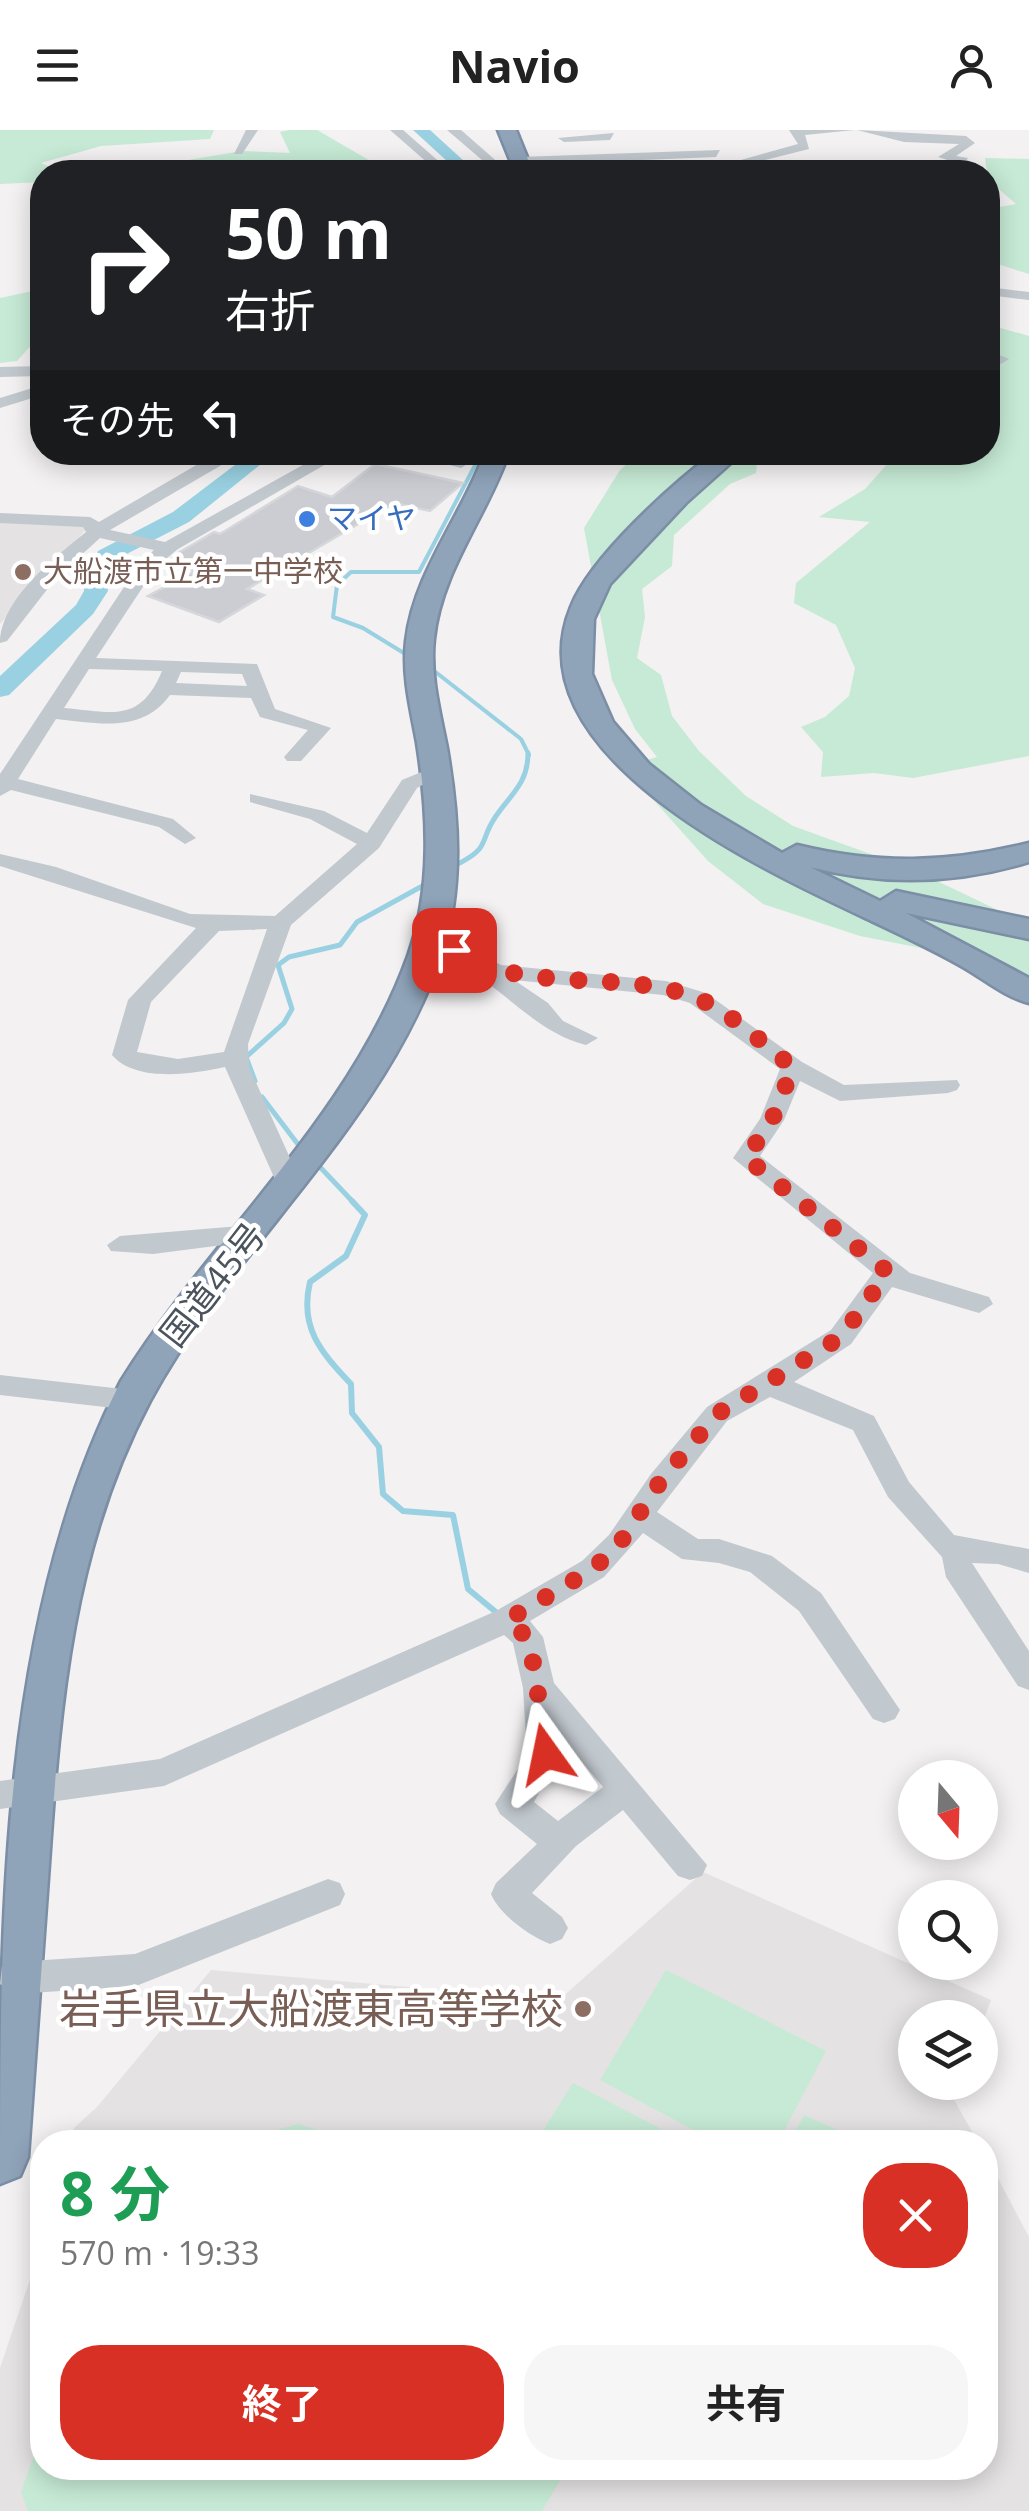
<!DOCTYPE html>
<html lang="ja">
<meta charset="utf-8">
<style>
:root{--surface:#fff;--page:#f6f6f6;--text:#222;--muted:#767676;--accent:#d93025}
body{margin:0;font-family:"Open Sans","Noto Sans JP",sans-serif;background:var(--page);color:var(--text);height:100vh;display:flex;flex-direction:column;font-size:38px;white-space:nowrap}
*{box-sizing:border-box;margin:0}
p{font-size:32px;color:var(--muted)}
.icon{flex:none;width:55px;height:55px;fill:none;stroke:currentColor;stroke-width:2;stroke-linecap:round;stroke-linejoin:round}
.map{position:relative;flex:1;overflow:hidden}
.drawer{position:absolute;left:30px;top:2000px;width:968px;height:350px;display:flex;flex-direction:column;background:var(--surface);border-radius:40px;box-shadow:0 5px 25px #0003}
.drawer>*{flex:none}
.hud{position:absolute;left:30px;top:30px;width:970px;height:305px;border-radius:40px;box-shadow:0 5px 25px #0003;background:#202124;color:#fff;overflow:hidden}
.needle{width:65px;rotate:161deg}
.controls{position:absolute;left:898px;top:1630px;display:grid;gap:20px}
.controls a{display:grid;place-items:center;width:100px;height:100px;border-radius:50%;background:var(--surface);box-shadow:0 5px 25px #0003;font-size:50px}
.pin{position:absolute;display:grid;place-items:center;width:85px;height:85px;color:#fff;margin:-42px;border-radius:20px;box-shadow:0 5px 15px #0006}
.me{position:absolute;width:110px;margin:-55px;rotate:348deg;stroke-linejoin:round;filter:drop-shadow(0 0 8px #0008)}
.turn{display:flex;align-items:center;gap:35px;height:210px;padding:0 30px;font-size:45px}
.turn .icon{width:130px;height:130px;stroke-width:2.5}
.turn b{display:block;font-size:70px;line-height:85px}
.then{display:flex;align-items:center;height:95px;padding:0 30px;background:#0003;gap:20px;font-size:38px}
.round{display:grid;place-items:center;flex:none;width:105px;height:105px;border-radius:40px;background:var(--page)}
.summary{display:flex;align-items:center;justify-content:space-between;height:170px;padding:0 30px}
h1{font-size:60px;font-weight:700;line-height:75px;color:#1e9e55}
.cta{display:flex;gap:20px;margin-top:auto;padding:20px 30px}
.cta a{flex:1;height:115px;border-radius:40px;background:var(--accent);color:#fff;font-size:40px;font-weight:700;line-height:115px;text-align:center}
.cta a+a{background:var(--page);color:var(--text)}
header{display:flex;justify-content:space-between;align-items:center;height:130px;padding:0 30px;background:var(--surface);font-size:45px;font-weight:700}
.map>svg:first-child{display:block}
.education{fill:#e4e2e2}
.green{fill:#c6ead5}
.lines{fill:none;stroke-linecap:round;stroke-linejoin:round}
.stream-far2{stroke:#99d1e2;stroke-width:4}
.stream-far1{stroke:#99d1e2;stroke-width:5}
.stream{stroke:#99d1e2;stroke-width:6}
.river{fill:#99d1e2;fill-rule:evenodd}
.building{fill:#cccdd3;stroke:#d6d7db;stroke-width:2.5}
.highway-casing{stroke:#7b8ea5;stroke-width:5}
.minor{fill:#c1c8ce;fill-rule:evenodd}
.highway{fill:#8fa3b9;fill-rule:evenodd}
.route{stroke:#d93025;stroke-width:18;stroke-dasharray:0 32.4}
.shop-dot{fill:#3f7fe0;stroke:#fff;stroke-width:4}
.education-dot{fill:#8d6e63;stroke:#fff;stroke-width:4}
.labels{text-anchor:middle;stroke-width:9;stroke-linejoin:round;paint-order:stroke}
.far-shop-label{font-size:30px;fill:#366cbe;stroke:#fff;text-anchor:start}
.far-education-label{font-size:30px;fill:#785e54;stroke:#fff;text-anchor:start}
.street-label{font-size:35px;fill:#4b545c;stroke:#fff}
.near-education-label{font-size:42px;fill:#785e54;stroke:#fff;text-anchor:end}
</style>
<header><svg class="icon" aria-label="menu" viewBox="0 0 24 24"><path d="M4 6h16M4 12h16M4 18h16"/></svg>Navio<svg class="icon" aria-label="person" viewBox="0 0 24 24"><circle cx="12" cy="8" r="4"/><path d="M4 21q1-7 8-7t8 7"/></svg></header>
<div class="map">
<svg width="1029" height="2381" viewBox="0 0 1029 2381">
<rect width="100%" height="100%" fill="#f3f1f1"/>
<path class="education" d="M0,389l90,6 -90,99z
M703,1742l288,128 -11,29v-11h-65v64l45,1 -6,17 24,42h-908l4,-14 23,-21 114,-137 348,30z
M985,2024l44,83v274h-1029v-143l42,-124v224h943z"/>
<path class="green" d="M0,0h214l-4,9 -109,7 -60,17 19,9h-18v10l-42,2z
M290,0h27l57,33 56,9h-314l126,-21 48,2 -10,-21z
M985,28l44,1v115l-41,-13v-52l28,-5 -28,-24z
M42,159v44l-25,28 -17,2v-65z
M988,169l2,26 39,11v420l-116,22 -39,-5 -53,4 2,-25 -22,-25 24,-10 24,-21 6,-28 -19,-43 -42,-22 2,-20 74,-61 -51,-5 46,-28 32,-36 91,-1z
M640,323h118l-2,20 -26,11 -56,51 -2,31 -30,23 3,28 -8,41 24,17 11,41 27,35 47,45 47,30 119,43 117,56v52l-36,-15 -133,-26 -97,-32 -55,-43 -84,-94 33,-10 -22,-28 -23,-49 -28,-152 36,-58z
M666,1840l160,81 -48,91h-62l-116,-62z
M573,1953l113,59h-150z
M804,1985l60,27h-74z
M299,1994l54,18h-123z
M42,2303v35h525l-25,43h-514l-7,-19z"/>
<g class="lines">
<path class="stream-far2" d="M407,525l-44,-27 -30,-11 4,-32 14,-13h68l63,-120
M433,540l88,69 8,16"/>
<path class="stream-far1" d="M456,735c36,-18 22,-23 40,-49 16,-23 32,-33 32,-63
M255,951l-9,-24 38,-34 8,-14 -14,-44 11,-8 51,-12 17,-23 69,-38
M262,967l38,50
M320,1037l34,36"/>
<path class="stream" d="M352,1071l13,14 -19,41 -36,26c-11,46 11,70 41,102l1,29 27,34 4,47 20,17 50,4 15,74 29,24"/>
<path class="river" d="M413,0h17l46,42h-17z
M252,322h24l-87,70 -74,38 -9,14 2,17 -15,23 -84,81 -9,2v-21l76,-71 8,-14v-17l14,-23 75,-39z"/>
</g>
<path class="building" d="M375,334l88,19 -33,28 -36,-8 -147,86 17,6 -45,27 -71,-26 47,-25 -26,-10 11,-9 34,-20 6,2 78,-48 34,11z"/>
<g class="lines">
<defs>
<path id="highway" d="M498,0h18l17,42h-18z
M485,322h24c-22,64 -68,119 -75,187 -4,37 6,73 13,109 12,69 17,142 -6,209 -60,172 -206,287 -291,444 -77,145 -90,302 -101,463 -7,98 -14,195 -21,293l-8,19 -20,8c0,-266 0,-567 121,-803 90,-145 228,-261 287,-425 24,-68 20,-142 9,-213 -6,-33 -15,-67 -11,-102 8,-69 56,-125 79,-189z
M715,322h28l-57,51 -76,81 -16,35 -2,55 21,48 36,42 52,41 81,48 15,-8c82,20 151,18 232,-2v19c-72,22 -146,24 -219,5l70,34 16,-10 133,28v20l-123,-26 123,65v25c-24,-6 -45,-24 -66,-36 -33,-19 -68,-35 -102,-51 -100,-47 -350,-163 -290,-309 19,-49 101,-123 144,-155z"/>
</defs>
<use href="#highway" class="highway-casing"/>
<path class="minor" d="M246,0h12l-16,24h-8z
M390,0h13l48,42h-13z
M447,0h14l48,42h-13z
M789,0h65l-49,5 4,14 -92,23h-19l100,-28z
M857,0l109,6 9,7 -19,13 12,2 -5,7 -25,-8 21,-13 -55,-2z
M614,3l-4,7 -46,2 -6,-4z
M720,20l-4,7 -197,8 -6,-4 6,-4z
M988,157l41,5v8l-41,-5z
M988,220l21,9 -8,5 -13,-4z
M42,236v10l-42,1v-10z
M42,255v10l-42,13v-10z
M158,322l55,5 31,-5 -134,78 55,12 161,-90h21l-169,97 -22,18 -60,91 161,6 18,45 56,19 -30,33h-14l-3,-4 24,-27 -48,-13 -9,-19 -81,-3c-28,39 -72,28 -114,24l-38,60 155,40 23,19 -11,6 -26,-17 -148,-37 -11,6v-22l140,-211 14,-13 -54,-12 -44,40 -49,63 -7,2c0,-43 54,-85 86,-111l-3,-5 -83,-4v-10l90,4 9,5 99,-58zM89,539l73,2c-22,53 -50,41 -98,37zM181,542l61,2 5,12 -71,-3z
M400,322h34l35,11 -8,5z
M436,636l10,6 -29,16 -38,60 -88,77 -43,119 1,23 54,120 -13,8 -9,-2 -56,-126c-32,7 -89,16 -113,-12l16,-55 68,-72 -196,-62v-12l56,13 134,47 85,2 82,-72 -47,-25 -60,-17v-8l74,17 43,22 35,-53zM267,799l-43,123 -46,7 -41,-7 14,-50 68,-71z
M431,798l70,37 165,16 40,12 96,69 42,23 113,-5 3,5 -3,5 -9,3 -108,8 -40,-20 -16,39 -24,36 150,117 79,24 4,7 -14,9 -87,-26 -41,57 -57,38 80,34 35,66 45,53 75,14v24l-31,-9 -26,-1 57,88v39l-11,-4 -72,-109 -4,-20 -54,-60 -35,-67 -83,-33 -43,24 -70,91 41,27h21l53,17 49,37 79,117 -5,9 -11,4 -11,-4 -74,-108 -49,-39 -31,-9 -37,-4 -39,-26 -39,44 -74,44 13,16 11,46 153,182 -5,11 -12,4 -12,-4 -55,-66 -47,36 -44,47 30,24 6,11 -6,11 -12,5c-21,-8 -50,-29 -59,-50l5,-11 41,-39 -37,-30 -5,-10 32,-49 -4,-67 -10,-45 -9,-8 -340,151 -164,23v-28l160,-22 336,-148 86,-50 27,-26 42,-61 56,-67 124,-77 42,-57 -140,-115 27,-39 20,-50 -90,-66 -27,-8 -149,-15 34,23 15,18 35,17 -12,7c-41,-10 -70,-42 -104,-66l-2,-7 -57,-32 -3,-5zM556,1601l47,56 -45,34 -24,-19 26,-47z
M252,1095l13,9 -4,6 -108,14 -42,-3 -4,-6 13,-9z
M0,1245l131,15 10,3 4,7 -4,7 -10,3 -131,-15z
M328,1749l12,4 5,11 -5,11 -204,81 -121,8 -15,-10 2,-17 13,-5 120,-8z"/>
<use href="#highway" class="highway"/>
</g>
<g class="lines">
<path class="route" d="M454,820c69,44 155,20 232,44 39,12 74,48 107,73l-21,53 -26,38 142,114 -47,65 -124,77 -57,68 -40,61 -27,26 -86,51 20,17 12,51 -4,22 11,44"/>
</g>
<circle class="shop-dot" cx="307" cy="389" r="10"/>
<g class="education-dot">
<circle cx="23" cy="442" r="10"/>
<circle cx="583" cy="1879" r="10"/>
</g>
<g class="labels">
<g class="far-shop-label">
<text x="327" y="399">マイヤ</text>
</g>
<g class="far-education-label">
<text x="43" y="452">大船渡市立第一中学校</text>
</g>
<g class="street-label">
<text transform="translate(213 1155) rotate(-52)" y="12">国道45号</text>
</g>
<g class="near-education-label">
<text x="563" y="1894">岩手県立大船渡東高等学校</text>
</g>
</g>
</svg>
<div class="controls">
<a><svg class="needle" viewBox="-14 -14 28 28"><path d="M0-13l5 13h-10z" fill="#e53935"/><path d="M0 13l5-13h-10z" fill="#767676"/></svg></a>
<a><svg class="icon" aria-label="search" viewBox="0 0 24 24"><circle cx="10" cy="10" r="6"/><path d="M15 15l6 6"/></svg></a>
<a><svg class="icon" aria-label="layers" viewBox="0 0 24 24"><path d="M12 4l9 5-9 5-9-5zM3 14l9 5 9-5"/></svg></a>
</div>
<div class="pin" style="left:454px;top:820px;background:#d93025"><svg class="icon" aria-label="arrive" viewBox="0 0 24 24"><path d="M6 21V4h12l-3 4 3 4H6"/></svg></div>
<svg class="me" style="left:546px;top:1624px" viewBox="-20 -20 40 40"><path d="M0-17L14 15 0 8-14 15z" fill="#d93025" stroke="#fff" stroke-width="4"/></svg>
<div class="hud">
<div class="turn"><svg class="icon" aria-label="right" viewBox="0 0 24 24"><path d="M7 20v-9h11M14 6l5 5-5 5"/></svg><div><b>50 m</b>右折</div></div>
<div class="then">その先<svg class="icon" aria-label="left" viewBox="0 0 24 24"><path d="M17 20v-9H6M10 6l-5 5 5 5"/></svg></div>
</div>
<section class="drawer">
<div class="summary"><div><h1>8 分</h1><p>570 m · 19:33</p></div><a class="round" style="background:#d93025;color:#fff"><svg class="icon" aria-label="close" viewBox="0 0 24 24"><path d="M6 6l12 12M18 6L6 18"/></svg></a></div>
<div class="cta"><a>終了</a><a>共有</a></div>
</section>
</div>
